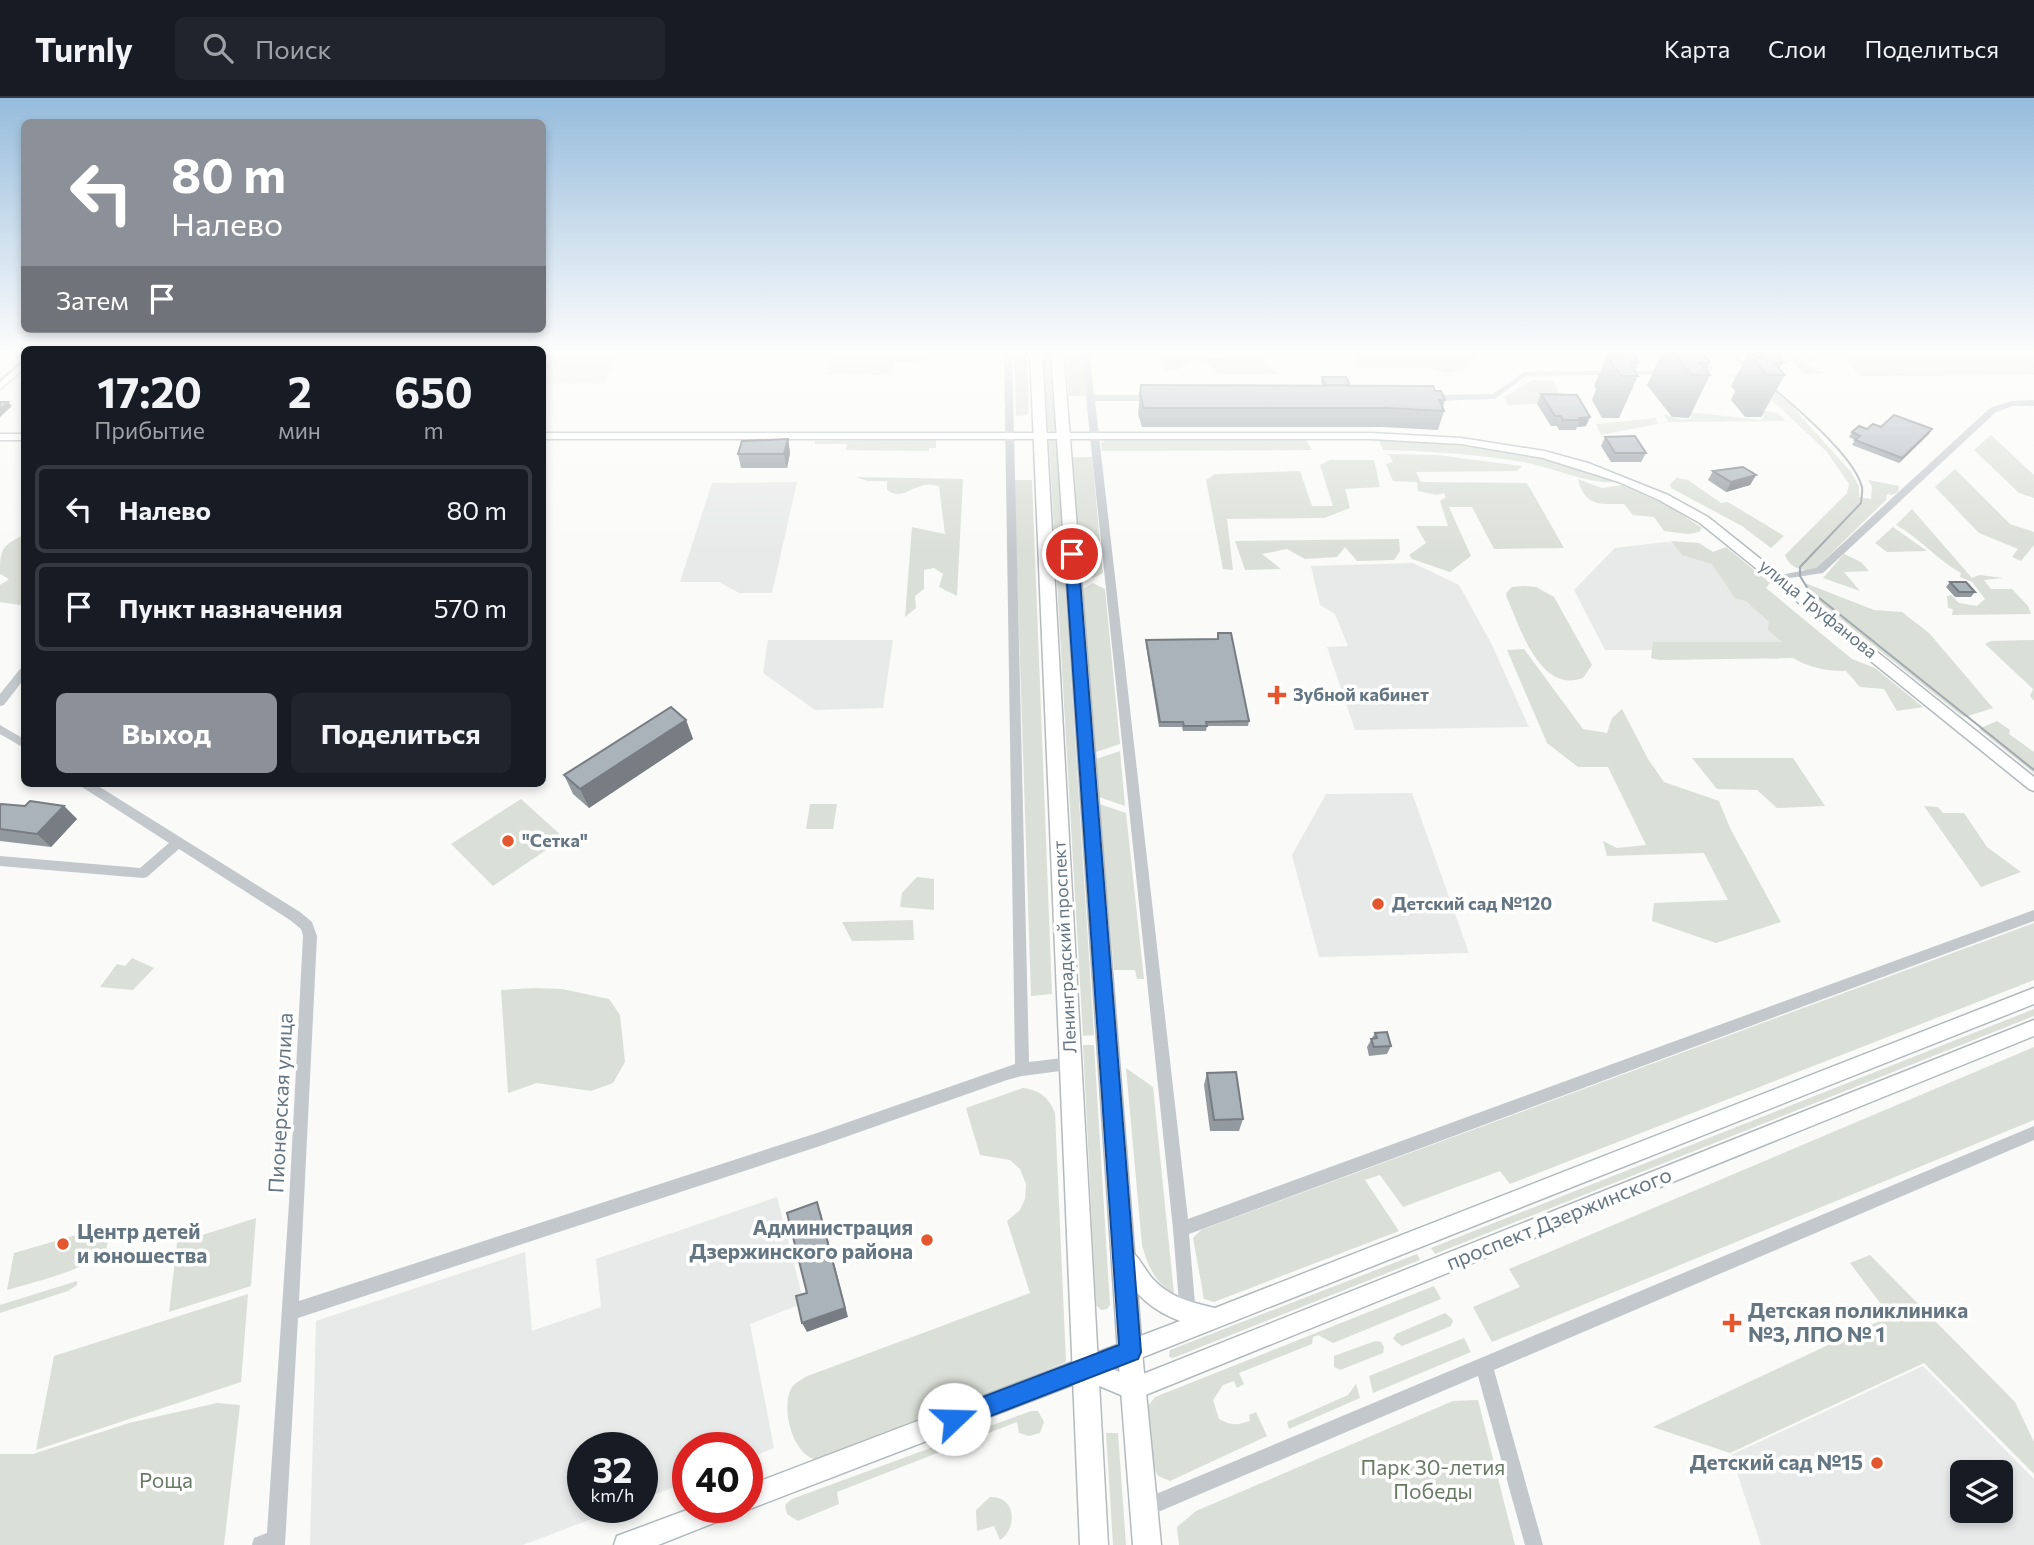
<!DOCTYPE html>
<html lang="ru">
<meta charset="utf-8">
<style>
:root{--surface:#171b24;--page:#20242c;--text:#f1f3f6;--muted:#9ea1a6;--line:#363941;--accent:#8c9099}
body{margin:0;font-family:Commissioner,sans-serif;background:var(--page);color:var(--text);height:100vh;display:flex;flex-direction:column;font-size:26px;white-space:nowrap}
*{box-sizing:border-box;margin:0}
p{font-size:23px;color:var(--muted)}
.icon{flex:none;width:38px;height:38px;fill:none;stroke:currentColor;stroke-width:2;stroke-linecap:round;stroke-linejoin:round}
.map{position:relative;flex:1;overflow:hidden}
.panel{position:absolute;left:21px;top:248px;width:525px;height:441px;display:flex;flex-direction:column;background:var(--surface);border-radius:10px;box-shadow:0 4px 10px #0003}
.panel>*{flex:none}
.top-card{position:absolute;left:21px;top:21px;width:525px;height:214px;border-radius:10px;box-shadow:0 4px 10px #0003;background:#8c9099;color:#fff;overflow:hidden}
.fabs{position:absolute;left:1950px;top:1362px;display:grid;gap:14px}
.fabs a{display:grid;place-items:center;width:63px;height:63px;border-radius:10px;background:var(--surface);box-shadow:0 4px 10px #0003;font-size:35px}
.speed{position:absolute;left:567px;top:1334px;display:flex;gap:14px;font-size:35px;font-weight:700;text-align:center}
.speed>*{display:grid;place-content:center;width:91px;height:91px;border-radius:50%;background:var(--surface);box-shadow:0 4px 10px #0003;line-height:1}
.speed small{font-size:18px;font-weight:400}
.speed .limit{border:10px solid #d22;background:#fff;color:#111}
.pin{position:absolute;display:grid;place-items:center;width:60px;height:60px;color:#fff;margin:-30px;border:4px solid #fff;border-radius:50%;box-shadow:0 2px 7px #0007}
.me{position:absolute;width:77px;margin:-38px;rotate:69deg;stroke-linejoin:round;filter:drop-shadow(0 0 5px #0008)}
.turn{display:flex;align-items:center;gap:24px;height:147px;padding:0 35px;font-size:32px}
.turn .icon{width:91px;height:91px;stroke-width:2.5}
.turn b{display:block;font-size:49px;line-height:60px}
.then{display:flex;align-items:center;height:66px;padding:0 35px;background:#0003;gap:14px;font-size:26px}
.eta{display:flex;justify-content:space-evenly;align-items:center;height:119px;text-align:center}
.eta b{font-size:42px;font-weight:700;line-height:49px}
.button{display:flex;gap:14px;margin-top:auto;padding:14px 35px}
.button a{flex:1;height:80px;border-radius:10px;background:var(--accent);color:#fff;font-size:28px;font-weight:700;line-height:80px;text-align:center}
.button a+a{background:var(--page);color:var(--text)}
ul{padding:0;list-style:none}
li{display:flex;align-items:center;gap:21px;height:88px;margin:0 14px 10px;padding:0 21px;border:4px solid var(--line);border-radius:10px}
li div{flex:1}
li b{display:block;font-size:26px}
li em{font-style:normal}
header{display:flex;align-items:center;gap:42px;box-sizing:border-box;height:98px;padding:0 35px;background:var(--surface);border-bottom:2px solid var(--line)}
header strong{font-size:33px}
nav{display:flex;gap:38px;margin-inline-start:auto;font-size:24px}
.search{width:490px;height:63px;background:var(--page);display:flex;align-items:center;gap:18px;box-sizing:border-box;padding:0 24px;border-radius:10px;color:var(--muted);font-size:26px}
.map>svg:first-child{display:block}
.built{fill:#e8e9e9;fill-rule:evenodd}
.green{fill:#dadfd7}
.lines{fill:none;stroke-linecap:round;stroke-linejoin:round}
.secondary-casing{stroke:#b3babf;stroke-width:3}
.primary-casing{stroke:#b5babe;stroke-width:3}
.street{fill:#c3c8cc;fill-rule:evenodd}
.secondary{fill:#fff;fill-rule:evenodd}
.primary{fill:#fff;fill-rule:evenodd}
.tram{stroke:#a2aab0;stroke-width:2}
.wall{fill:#929a9f}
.shaded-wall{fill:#777d82}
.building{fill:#aab3b9;stroke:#777d82;stroke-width:2}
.route{fill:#1a73e8;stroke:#114b97;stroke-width:2}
.poi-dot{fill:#e4572e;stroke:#fff;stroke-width:2.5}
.labels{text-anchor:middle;stroke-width:7;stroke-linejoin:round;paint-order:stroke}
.street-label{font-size:18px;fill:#657683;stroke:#fff}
.poi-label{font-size:18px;font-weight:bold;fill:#657683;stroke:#fff;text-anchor:start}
.near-street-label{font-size:21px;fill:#657683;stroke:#fff}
.near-poi-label{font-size:21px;font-weight:bold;fill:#657683;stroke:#fff;text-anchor:end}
.near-park-label{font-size:21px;fill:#687a64;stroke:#fff}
</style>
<header>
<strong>Turnly</strong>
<div class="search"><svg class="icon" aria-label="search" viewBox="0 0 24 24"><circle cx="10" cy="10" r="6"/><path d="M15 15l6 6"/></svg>Поиск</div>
<nav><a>Карта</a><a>Слои</a><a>Поделиться</a></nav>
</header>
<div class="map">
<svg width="2034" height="1447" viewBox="0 0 2034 1447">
<rect width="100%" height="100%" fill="#fafaf8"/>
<path class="built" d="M548,252h71l-14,33 -62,1v-24z
M833,252h63l-4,25 -65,-1z
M797,384l-25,111h-33l-20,-11h-39l32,-99z
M1665,444l35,3 130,106 -225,-1 -31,-60 41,-42z
M1413,465l46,22 32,58 38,84 -174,3 -28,-83 21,-1 -13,-32 -15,-9 -9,-39z
M768,542h125l-10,68 -68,2 -52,-37z
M1412,695l57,160 -150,4 -27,-102 34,-61z
M777,1099l27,106 -54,21 24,124 -27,11v-12h-59v35l-46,17v-52h-59v60h40l-100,38h-213l6,-224 209,-69 7,79 69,-24 -5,-48z
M1923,1268l111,113v66h-273l-30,-90zM1962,1374h38v38h-38z"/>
<path class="green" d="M887,252h56l-3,5c-8,0 -13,5 -21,6 -12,3 -24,0 -34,-3z
M1014,252h13l2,61 -2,4 -11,1z
M1043,252h7l6,80 -4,2 -4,-2z
M1065,252h16l5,46h-17z
M1349,252h142l-3,3 -10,-1 -5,4 4,4 -16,11 -14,2 -18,-5h-71z
M1781,252h50l6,8 -16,-2 -4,3 -13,-1 8,11 14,4 -22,1z
M1837,252h197v25l-173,1z
M1180,255l9,3 77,3 -1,6 13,9h-60l-7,-8 -17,-7 -11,6 -2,4 -17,1 -1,-12 8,1z
M1729,276l29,4 33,27 60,67 8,14v11l12,2 1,-12 -4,-7 31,6 -1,6 -6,3 -5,-1 -1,6 -72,70c-12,1 -25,-2 -29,-15l62,-62 2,-9 -22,-32 -58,-55z
M1533,282h19l13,23 -57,2 -4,-8z
M1758,312l19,3 9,8 -118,1 -67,13 -5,-11 60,-6 1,6 11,-3 -5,-7c11,3 17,8 29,4l-3,-6 72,8 3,-3z
M1991,337l43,40v23l-15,-5 -45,-43z
M1052,341l4,2 38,594 -11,1 -34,-595z
M936,342v8h-7v3l-83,-1 1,-6h-32v-3z
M1105,342h201l6,10 -210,1 -1,-8z
M1379,342c82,2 162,12 238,42 -28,3 -64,-15 -94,-20 -46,-8 -93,-11 -140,-12z
M1386,356l51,1 85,11 -5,5 -101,1 5,10 106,1 37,65 -70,1 -22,-42h-23l22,49 -21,16 -38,-13 -3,-4 17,-12 -10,-17h32l-8,-25 6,-4 -2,-4 -7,2 -19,-4 -1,-9 -24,-1 -7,-17 7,-2 -3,-6z
M1073,359h19l11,116 -10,5 -11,-5z
M1330,362h44l6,27 -35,2 5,19 -26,10 -97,1 6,51 -10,-1 -17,-89 9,-6 85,-3 12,35h21l-13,-41z
M1955,371l55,55 24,8v13l-13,16 -9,-4 6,-8 -39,-16 -44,-46z
M856,379l107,2 -6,117 -18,-9 4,-13 -9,-6 -10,2v19l-9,7 1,12 -11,9 7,-90 33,7 -6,-48c-5,-1 -13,-2 -18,0 -13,3 -20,14 -34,4v-9h-20z
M1677,380l11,2 33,23 7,-1 56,34 -13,12 -29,-22 -71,-38 -1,-4z
M1578,381l24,9 21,-3 49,23 30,20 -3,4 -11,2 -24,-3 -10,-14 -21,-2 -9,-11c-24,0 -39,3 -46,-25z
M1014,382h18l20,514 -21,2z
M1912,411l60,69 7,-3 24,3 -19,2 7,9h21l16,17 3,8 -79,1 1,-6 -5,-1 -1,-12 4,-1 8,8 18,3 8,-7 -13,-17 -12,-5 1,-4c-24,-13 -41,-35 -65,-48z
M1893,429l34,24 -40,1 -12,-9z
M24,437v68l-5,2 -19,-3v-17l9,-6 -9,-5c0,-25 2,-29 24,-39z
M1399,441l1,12 -6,9 -37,1 -12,-14 -8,10 -32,2 -18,-10 -25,5 19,15 -36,1 -10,-29z
M1671,443l28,2 14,9 13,-5 44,36 -4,5 86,71 23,9 48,39 -26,4 -13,-22 -24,-2 -14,-16c-19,0 -36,-3 -53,-13l-134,2 -8,-2 2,-16h129l-14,-12 1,-8 -23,-21 -11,-3 -23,-34 -30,-9z
M1844,456l17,8 8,9 -25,1 16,19 -37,-13z
M1093,485l12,6 15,155 -24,8 -13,-163z
M1805,485l69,27 28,2 27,21 64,75 -28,9 -4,-2 -141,-112 -13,-12z
M1524,488l12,1 18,10 38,68 -9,13c-43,16 -63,-51 -76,-80l-1,-5 6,-6z
M2034,542v61l-4,-5 3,-7 -48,-45 6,-3z
M1524,551l59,80 24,4 5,-15 10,-9 26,50 16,23 55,19 11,27 51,94 -65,21 -64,-22 2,-18 74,-3 -24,-47 -97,3 -4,-15 14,7 29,-3 -38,-78h-30l-31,-24 -40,-93z
M1997,623l13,9 -1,4 25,18v21l-55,-44z
M1120,653l5,55 -26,-9 -3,-38z
M1692,660h101l32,48 -48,2 -20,-18 -40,-1z
M521,701l43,39 -71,48 -42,-42z
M810,706h27l-4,25h-27z
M1099,706l27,9 18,166h-7l-2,-9h-21z
M1924,708l14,1 5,6h21l23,34 34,25 -40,15z
M917,779l17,2v31l-34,-3 2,-14z
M913,822l1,20 -62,1 -10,-19z
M2034,825v57l-524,204 -10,-13 -97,36 -23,-32 -15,5 34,51 -185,71 -10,-3 -11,-61 8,-8z
M132,860l22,10 -21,22 -33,-3 17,-23 8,2z
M535,890l27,1 47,10 11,16 5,47 -12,21 -22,8 -54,-8 -29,10 -7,-103z
M2034,911v7l-599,238 -4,-6z
M1083,947h11l16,260 -3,4 -6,1 -5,-5z
M2034,949v73l-542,222 -19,-35 47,-20 -11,-18z
M1126,970l27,19 21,207c-20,-13 -26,-27 -32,-49z
M1023,990c16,2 26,9 32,25l11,249 -242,98c-30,4 -45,-52 -32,-73 3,-4 9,-7 13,-10l225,-84 -23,-72 13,-11 5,-11 1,-15 -6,-15 -10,-9 -30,-5 -14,-47z
M256,1120l-5,68 -82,26 8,-69z
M111,1127l-5,26c-28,22 -66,29 -99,39l7,-37z
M1417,1156l3,6 -247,98 -4,-1 1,-7z
M1870,1157l145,147 19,40v32l-110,-111 -194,90 -77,-26 237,-111 -40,-53z
M77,1183v4l-9,6 -68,22v-8z
M1434,1188l7,13 -108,44 -15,-8 -5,2 -1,7 -73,29 5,11 -7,4 -3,-7 -11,4 -10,15 6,19c12,7 19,6 31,2l-1,-6 7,-3 11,24 -97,45 -12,-5 -5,-9 -5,-61 7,-9z
M248,1196l-7,88 -205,68 18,-94z
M1445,1215l8,7 -2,6 -49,20 -9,-7 3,-5z
M1464,1240l7,14 -98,41 -4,-17z
M1375,1243l6,1 3,5 -1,6 -43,17 -6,-3v-11z
M1356,1286l4,14 -71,31 -2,-7 61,-27z
M1478,1302l37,145h-336l-2,-18 19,-16 257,-110z
M217,1305l23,2 -16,140h-224v-91h33l96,-31z
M1031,1313h7l6,11 -4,11 -11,3 -10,-3 -2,-11 -180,70 2,12 -41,17 -11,-7 -2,-9 7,-6z
M1106,1335h12l8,112h-13z
M990,1399c26,-1 28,31 10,43l-6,-14 -17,5 -1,-21z"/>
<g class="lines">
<defs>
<path id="secondary" d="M24,263v8l-24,20v-9z
M542,335h829l90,5 83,13 44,12 80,32 40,22 326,260v14l-5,-2 -329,-266 -41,-23 -40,-18 -76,-24 -82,-14 -90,-5h-829z
M0,336h24v6h-24z
M2034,890v16l-921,365 20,9 901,-358v16l-901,364 -48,-20 -338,130 -8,-3h8v-21l433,-165c-30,-11 -51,-31 -63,-61l3,-7 7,-3c12,4 16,18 25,28 18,20 38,24 63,30z
M695,1409h43l-4,8 -76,30h-44l3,-9z"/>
<path id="primary" d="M1030,252h12l66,1195h-28z
M1051,252h12l79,1002 19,193h-28l-15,-193z"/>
</defs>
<use href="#secondary" class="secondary-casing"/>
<use href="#primary" class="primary-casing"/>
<path class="street" d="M1004,252h8l17,712 42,-5 5,2 2,5 -2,5 -54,7 -15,4 -190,67 -519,171 -13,227h-33l2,-7 13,-5 22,-330 14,-267 -2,-7 -11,-9 -111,-71 -32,28 -4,1 -143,-12v-10l140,12 29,-25 -87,-56 -2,-3h15l205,128 12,10 5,14 -18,365 518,-168 198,-69z
M1081,252h8l5,45h59l4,3 -4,3h-58l93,818 846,-309v11l-845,313 7,81 -2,6 -6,2 -6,-2 -2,-6 -7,-86z
M1694,252h8l11,18 -3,4 -21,2v-4l16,-2z
M1667,272l4,2 -1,2 -144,2 -31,23 -68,2 -4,-3 4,-3 66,-1 31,-22z
M2034,302v6h-21l-17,6 -173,161 -47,7v-4l40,-8 174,-160 22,-7z
M24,570v11l-20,26 -4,1v-12l20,-25z
M0,627l24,14v9l-24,-14z
M2034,1028v14l-540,230 49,175h-18l-47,-169 -334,142 -7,-2 -2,-7 2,-7z"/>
<use href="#secondary" class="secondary"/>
<use href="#primary" class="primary"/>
<path class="tram" d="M1725,252c33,26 127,97 137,137 1,5 -1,11 -1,16l-61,64v9l8,13 226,181
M0,283l24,-21"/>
</g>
<path class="wall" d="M1610,252h21l8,12 -4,9 3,5 -19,42h-17l-10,-18 4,-11 -2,-3z
M1663,252h37l10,12 -4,8 4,5 -21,43 -17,-1 -25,-32z
M1750,252h23l11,12 -5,7 6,6 -24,42h-16l-14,-17 4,-9 -4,-5z
M1322,279l28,8 85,6 10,9 -2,8 1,3 -6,19 -56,-3h-240l-4,-13 3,-29h181l-1,-3z
M1541,296l36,1 9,31 -9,1 -1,3h-17l-2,-4h-6l-14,-22z
M1881,329l48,7 -30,29 -47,-18 3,-5 -6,-3 3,-5z
M1605,339l41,16 -5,9h-30l-10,-16z
M788,341l2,14 -3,15h-46l-3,-14z
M1713,373l43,4 -6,10 -24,7 -18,-12z
M1950,484l25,10 -4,5h-16l-9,-10z
M1218,535l31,88 -1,5h-41l-1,5h-23l-1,-4h-23l-13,-82v-5l71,-1z
M686,622l7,19 -104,69 -16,-14 -9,-19z
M0,707l25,1h39l13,13 -26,28 -51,-6z
M1375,935l16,13 -4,8 -18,2 -2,-9z
M1207,975l36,46 -4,12h-29l-6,-46z"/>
<path class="shaded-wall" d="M8,304l4,4 -12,11v-8z
M1590,319l-4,9 -9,1 3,-7 -1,-2z
M1932,331l-3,5 -30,29 3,-5z
M788,341l2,14 -3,15 -3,-14z
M1756,377l-6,10 -24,7 5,-10z
M686,622l7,19 -104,69 -9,-19z
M64,708l13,13 -26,28 -14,-13z
M817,1104l4,11 27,104 -41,15 -5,-9z"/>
<path class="building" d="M1615,252h16l8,12h-10l9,14h-17l-12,-18h12z
M1671,252h29l10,12h-11l11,13h-18z
M1757,252h16l11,12h-11l12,13h-18l-14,-17h11z
M1322,279h24l4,8h-25z
M1141,287l292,1 2,5h6l4,9h-6l5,11 -57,-3h-243l-4,-13z
M1541,296l36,1 13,22 -11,1 1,2h-17l-2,-4h-6z
M0,304h8l-8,7z
M1894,317l38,14 -30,29 -47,-18 5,-4 -8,-4 7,-6 8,3 6,-5 8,3z
M1635,338l11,17h-31l-10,-16z
M788,341l-4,15h-46l4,-13z
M1743,369l13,8 -25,7 -18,-11z
M1950,484h16l9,10h-16z
M1218,535h13l18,88 -43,1 1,4h-23l-1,-4h-23l-14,-82 72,-1z
M671,609l15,13 -106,69 -16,-14z
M30,703l34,5 -27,28 -37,-5v-24l1,-1 24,2z
M1387,934l4,14 -17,1 -3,-8 6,-1 -2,-5z
M1236,974l7,47 -29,1 -7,-47z
M817,1104l28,106 -43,15 -6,-27 11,-3 -20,-80z"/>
<linearGradient id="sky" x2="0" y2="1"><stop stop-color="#96bcdc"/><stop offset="0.56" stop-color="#fdfdfc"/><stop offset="1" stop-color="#fdfdfc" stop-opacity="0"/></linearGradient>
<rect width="2034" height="454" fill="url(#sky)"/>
<path class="route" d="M1072,452l6,4 63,798 -3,7 -184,71 -8,-3 -4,-8 4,-8 173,-66 -54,-791z"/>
<g class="poi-dot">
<path d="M1273.5 586.5h7v7h7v7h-7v7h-7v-7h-7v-7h7z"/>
<circle cx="508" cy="743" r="7"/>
<circle cx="1378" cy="806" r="7"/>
<circle cx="927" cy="1142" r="7"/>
<circle cx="63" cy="1146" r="7"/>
<path d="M1728.5 1214.5h7v7h7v7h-7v7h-7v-7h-7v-7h7z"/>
<circle cx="1877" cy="1365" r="7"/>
</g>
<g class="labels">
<g class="street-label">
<text transform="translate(1818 511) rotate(39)" y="6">улица Труфанова</text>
<text transform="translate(1065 849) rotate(-93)" y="6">Ленинградский проспект</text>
</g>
<g class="poi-label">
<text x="1293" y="603">Зубной кабинет</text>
<text x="522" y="749">"Сетка"</text>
<text x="1392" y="812">Детский сад №120</text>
</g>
<g class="near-street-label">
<text transform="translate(281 1005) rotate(-87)" y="7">Пионерская улица</text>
<text transform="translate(1559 1121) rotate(-22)" y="7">проспект Дзержинского</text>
</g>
<g class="near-poi-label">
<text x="913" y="1137">Администрация<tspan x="913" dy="24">Дзержинского района</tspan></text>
<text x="77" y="1141" text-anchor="start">Центр детей<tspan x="77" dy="24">и юношества</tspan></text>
<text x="1748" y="1220" text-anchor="start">Детская поликлиника<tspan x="1748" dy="24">№3, ЛПО № 1</tspan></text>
<text x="1863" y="1372">Детский сад №15</text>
</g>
<g class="near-park-label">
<text x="1433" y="1377">Парк 30-летия<tspan x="1433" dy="24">Победы</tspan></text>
<text x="166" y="1390">Роща</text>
</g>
</g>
</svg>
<div class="fabs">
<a><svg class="icon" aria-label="layers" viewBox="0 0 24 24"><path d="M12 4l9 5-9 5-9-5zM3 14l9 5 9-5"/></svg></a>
</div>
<div class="speed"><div>32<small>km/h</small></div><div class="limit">40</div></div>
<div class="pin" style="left:1072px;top:456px;background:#d93025"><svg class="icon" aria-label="arrive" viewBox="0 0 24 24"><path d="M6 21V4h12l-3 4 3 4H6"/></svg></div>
<svg class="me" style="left:954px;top:1321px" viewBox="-20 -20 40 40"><circle r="19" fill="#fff"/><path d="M0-13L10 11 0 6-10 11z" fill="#1a73e8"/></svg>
<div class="top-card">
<div class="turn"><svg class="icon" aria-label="left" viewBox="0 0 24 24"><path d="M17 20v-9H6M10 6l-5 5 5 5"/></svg><div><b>80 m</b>Налево</div></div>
<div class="then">Затем<svg class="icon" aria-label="arrive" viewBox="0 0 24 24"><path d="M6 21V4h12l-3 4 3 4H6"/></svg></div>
</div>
<section class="panel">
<div class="eta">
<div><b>17:20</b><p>Прибытие</p></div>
<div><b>2</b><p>мин</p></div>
<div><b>650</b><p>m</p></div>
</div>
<ul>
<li><svg class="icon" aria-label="left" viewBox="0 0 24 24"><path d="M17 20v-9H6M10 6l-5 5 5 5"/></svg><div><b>Налево</b></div><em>80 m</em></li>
<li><svg class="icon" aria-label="arrive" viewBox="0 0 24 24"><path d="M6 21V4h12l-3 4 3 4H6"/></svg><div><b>Пункт назначения</b></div><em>570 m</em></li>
</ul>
<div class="button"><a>Выход</a><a>Поделиться</a></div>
</section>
</div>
